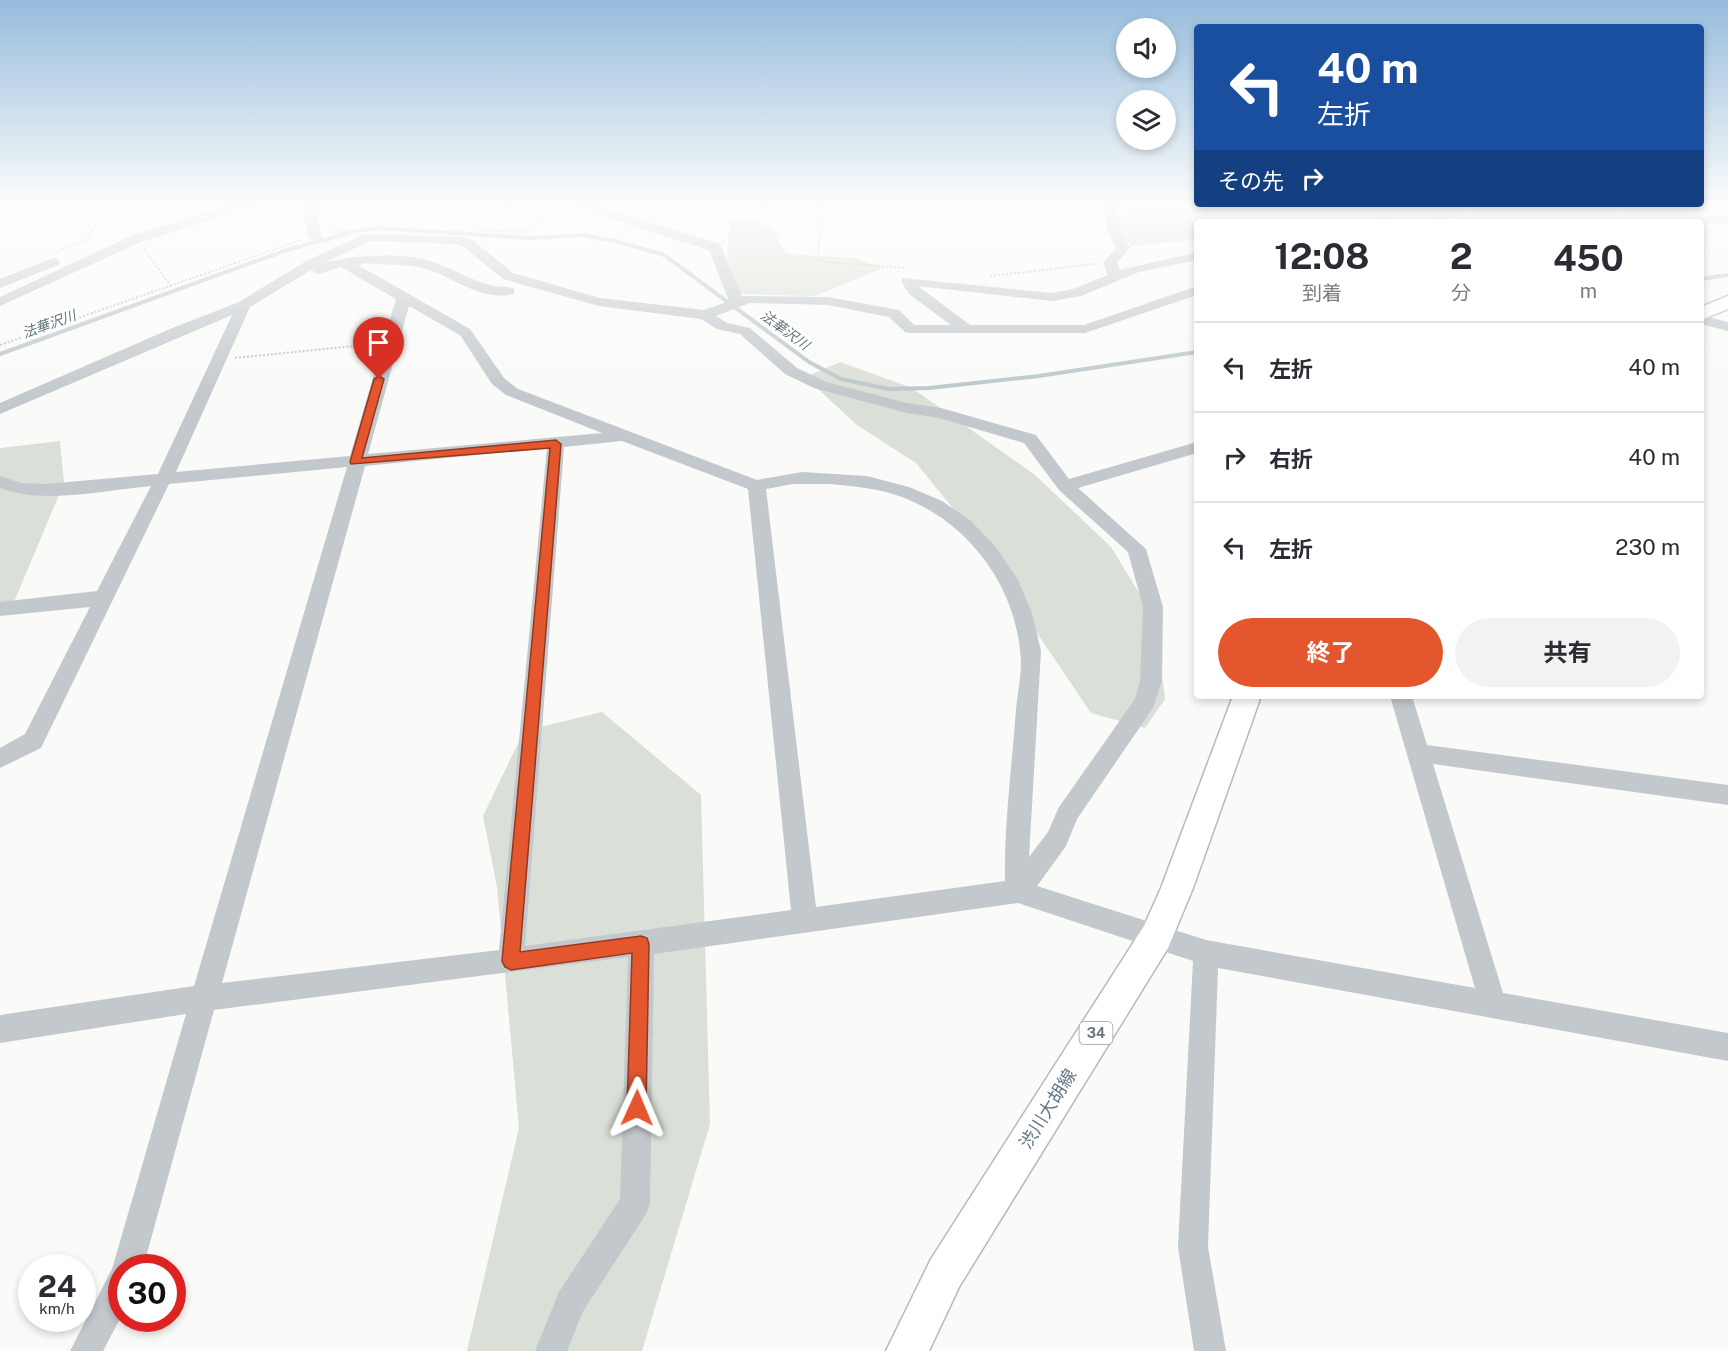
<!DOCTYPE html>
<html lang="ja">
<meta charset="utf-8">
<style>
:root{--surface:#fff;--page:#f2f2f3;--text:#2b2b33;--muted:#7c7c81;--line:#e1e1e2;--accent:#e4572e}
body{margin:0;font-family:"Public Sans","Noto Sans JP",sans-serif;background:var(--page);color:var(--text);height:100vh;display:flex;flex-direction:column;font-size:22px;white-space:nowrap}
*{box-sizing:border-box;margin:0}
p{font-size:20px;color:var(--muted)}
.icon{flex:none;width:33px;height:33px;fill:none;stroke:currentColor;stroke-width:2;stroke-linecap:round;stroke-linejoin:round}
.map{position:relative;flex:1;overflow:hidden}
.drawer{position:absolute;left:1194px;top:219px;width:510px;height:480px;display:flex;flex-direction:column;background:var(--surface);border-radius:6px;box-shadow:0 3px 9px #0003}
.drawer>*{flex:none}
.banner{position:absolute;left:1194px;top:24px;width:510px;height:183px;border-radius:6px;box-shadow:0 3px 9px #0003;background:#1a4fa0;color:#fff;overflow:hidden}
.fabs{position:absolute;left:1116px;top:18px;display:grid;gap:12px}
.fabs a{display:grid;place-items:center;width:60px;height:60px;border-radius:50%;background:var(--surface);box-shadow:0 3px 9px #0003;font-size:30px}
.speed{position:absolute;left:18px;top:1254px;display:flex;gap:12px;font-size:30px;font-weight:700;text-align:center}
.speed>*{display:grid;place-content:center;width:78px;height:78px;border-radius:50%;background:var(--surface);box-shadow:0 3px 9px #0003;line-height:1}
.speed small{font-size:15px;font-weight:400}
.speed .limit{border:9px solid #d22;background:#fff;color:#111}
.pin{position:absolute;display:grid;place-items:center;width:51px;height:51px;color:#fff;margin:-62px -26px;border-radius:50% 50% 50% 0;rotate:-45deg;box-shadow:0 0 6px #0007}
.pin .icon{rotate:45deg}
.me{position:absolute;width:66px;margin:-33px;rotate:1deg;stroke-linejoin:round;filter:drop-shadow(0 0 4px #0008)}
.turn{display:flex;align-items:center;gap:21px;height:126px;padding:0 24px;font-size:27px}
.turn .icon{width:78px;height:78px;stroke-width:2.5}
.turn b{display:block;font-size:42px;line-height:51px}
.then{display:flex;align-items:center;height:57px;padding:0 24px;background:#0003;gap:12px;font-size:22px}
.eta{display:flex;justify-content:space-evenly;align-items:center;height:102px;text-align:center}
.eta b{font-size:36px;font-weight:700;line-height:42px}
.button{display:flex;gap:12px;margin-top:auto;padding:12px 24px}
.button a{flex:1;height:69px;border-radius:36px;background:var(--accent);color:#fff;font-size:24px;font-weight:700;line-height:69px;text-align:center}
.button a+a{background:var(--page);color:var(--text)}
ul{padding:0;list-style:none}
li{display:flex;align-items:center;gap:18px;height:90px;padding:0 24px;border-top:2px solid var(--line)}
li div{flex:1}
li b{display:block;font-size:22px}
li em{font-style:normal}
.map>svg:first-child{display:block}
.green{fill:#dadfd7}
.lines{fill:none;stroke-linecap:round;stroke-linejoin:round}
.stream{stroke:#bbc7cb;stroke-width:4}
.major-casing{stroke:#b5babe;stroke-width:3}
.path{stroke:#bbbfc2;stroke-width:2;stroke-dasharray:2 2;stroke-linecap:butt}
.minor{fill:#c3c8cc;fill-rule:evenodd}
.major{fill:#fff;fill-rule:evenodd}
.route{fill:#e4572e;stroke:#94391e;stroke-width:1.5}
.labels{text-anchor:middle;stroke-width:6;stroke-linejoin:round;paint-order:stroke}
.far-water-label{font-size:14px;font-style:italic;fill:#60757c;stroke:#fff}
.shield{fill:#fff;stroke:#939fa8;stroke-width:1.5}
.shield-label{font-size:14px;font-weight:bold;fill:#657683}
.near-street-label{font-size:18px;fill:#657683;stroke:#fff}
</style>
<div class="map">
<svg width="1728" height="1351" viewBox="0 0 1728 1351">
<rect width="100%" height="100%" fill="#fafaf8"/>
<path class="green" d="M1511,207h111l-24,15h-114z
M1237,208l9,14h-49v18l-66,6 -11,-17 1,-16z
M730,221h25l17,7 14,26 69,4 28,10 -68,28 -78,-2 -10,-39z
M840,362l72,26 123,87 76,72 44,72 10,80 -20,29 -54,-15 -140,-207 -35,-43 -59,-38 -52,-48z
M60,441l4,42 -53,126 -11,5v-166z
M602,712l99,83 9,329 -68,227h-175l52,-223 -22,-241 -14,-71 41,-85z"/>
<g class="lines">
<path class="stream" d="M1701,279l27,-4
M0,354l287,-104 65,-18 26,-4 153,10 50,-3 34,6 49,14 145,107 32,17 48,10 40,-1 110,-12 158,-24"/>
<defs>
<path id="major" d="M1728,296v13l-27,11v-13z
M1233,696h28l-68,192 -25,60 -209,339 -30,64h-43l45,-92 213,-333 17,-38z"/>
</defs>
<use href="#major" class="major-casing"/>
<path class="path" d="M824,207l-7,54 89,7
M476,230l48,2 36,-25
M330,233l19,-4
M144,249l27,37
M58,251l30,-12 16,-32
M990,276l106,-12
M0,345l302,-105
M235,358l139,-14"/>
<path class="minor" d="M225,207h18l-1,3 -101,32 -141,64v-9l131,-61z
M303,207h12l7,30 -2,3 -5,1 -7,-4z
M581,207h18l121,37 22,52 86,1 71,13 15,15h37l-42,-31 -8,-13 2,-3 149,15 21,-4 35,-14 -5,-12 13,-15 -9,-18 -3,-23h12l5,23 9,18 -13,15 3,7 77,-18v8l-58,12 -58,24 -29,5 -134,-15 52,39h114l113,-39v9l-112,38h-175l-5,-1 -16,-15 -61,-12 -78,-2 -34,13 11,7 23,5 47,40 29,14 81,21 34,5 95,27 33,44 128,-37v11l-119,35 68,61 17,58 -1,74 -9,27 -76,111 -11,27 -29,40 169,54 269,48 -85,-292h22l15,49 301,40v20l-295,-41 70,229 225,40v28l-510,-93 -10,279 18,104h-32l-16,-104 15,-286 -175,-58 -364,51 -4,249 -4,11 -64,99 -15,38h-32l24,-59 61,-93 8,-242 -414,53 -71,258h-21v47l-19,36h-33l42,-82 74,-255 -186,29v-28l194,-29 153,-519 -178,17 -128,264 -41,20v-20l25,-14 65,-127 -90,9v-14l97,-11 54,-105c-46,4 -107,19 -151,2v-12l21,7 25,1 112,-10 74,-159 -232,99v-11l170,-74 69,-27 69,-42 56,-26 100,3 10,4 39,32 87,25 104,12 25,-9 -20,-51 -127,-40zM371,241l86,3 7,3 39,32 96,27 102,13 16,10 23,5 45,40 29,14 93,25 32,5 85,25 35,47 69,62 15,55 -3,74 -5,18 -76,108 -11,25 -19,25 12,-206 -9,-38 -14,-33 -23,-34 -24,-25 -29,-20 -33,-14 -42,-11 -65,-4 -45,8 -239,-91 -14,-11 -34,-49 -112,-64 8,-2c18,2 39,1 57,5 29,8 58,34 90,26l2,-3 -2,-3c-9,-2 -19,-1 -27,-4 -19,-6 -37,-17 -56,-23 -28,-9 -82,-6 -109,3zM341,267l55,32 -46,157 -174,16 74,-165 61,-37 7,4zM409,306l51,29 32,49 14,11 96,38 -234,21zM622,441l126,48 43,421 -266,36 39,-499zM547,448l-48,502 -277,33 143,-517zM829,484c23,2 45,4 67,11 67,22 117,85 124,155 3,18 -2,40 -4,59 -4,57 -12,115 -11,172l-189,26 -50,-418 27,-5z
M1368,207h13l14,15h-14z
M1451,207h16l-28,15h-17z
M1728,215v8l-27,2v-3h-19l7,-4z
M53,258l5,1 2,3 -2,3 -58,23v-9z
M1701,315l27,7v9l-27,-7z"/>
<use href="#major" class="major"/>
</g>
<linearGradient id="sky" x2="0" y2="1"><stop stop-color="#96bcdc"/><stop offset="0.52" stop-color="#fdfdfc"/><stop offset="1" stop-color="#fdfdfc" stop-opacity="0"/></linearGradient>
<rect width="1728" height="396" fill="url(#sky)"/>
<path class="route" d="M379,376l5,3 -22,79 194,-18 5,4 -41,508 121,-16 6,2 2,6 -3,164 -3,7 -6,3 -7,-3 -3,-7 5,-155 -121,17 -6,-3 -3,-6 48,-513 -199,16 -1,-2 24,-83z"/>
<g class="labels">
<g class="far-water-label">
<text transform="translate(49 324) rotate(-20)" y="5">法華沢川</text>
<text transform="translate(785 330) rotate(36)" y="5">法華沢川</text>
</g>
<rect class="shield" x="1079.5" y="1022" width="33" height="22" rx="4.5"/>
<g class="shield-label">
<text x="1096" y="1038">34</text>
</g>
<g class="near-street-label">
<text transform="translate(1048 1109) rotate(-58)" y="6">渋川大胡線</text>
</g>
</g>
</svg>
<div class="fabs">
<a><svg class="icon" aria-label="sound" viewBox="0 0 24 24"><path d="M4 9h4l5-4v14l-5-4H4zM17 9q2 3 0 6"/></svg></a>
<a><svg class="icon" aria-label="layers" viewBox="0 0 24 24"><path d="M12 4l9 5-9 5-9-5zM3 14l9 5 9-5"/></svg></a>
</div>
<div class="speed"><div>24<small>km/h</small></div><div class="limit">30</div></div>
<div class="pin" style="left:379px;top:379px;background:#d93025"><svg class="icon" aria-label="arrive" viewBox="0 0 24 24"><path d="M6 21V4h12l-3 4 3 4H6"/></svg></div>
<svg class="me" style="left:637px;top:1108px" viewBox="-20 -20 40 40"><path d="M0-17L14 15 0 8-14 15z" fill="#e4572e" stroke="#fff" stroke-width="4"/></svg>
<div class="banner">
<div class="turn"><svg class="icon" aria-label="left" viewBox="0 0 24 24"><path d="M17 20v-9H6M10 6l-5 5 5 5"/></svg><div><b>40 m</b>左折</div></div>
<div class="then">その先<svg class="icon" aria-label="right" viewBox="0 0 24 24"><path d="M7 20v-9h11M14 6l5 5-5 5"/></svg></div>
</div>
<section class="drawer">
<div class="eta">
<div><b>12:08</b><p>到着</p></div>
<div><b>2</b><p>分</p></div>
<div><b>450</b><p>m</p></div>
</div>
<ul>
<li><svg class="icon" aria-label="left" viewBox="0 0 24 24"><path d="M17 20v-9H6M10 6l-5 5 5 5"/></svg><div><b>左折</b></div><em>40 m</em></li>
<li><svg class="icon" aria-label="right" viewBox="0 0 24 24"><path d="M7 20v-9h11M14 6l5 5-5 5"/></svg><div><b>右折</b></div><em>40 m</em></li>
<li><svg class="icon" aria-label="left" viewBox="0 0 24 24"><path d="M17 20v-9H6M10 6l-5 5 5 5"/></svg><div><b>左折</b></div><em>230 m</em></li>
</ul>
<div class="button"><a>終了</a><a>共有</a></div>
</section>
</div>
